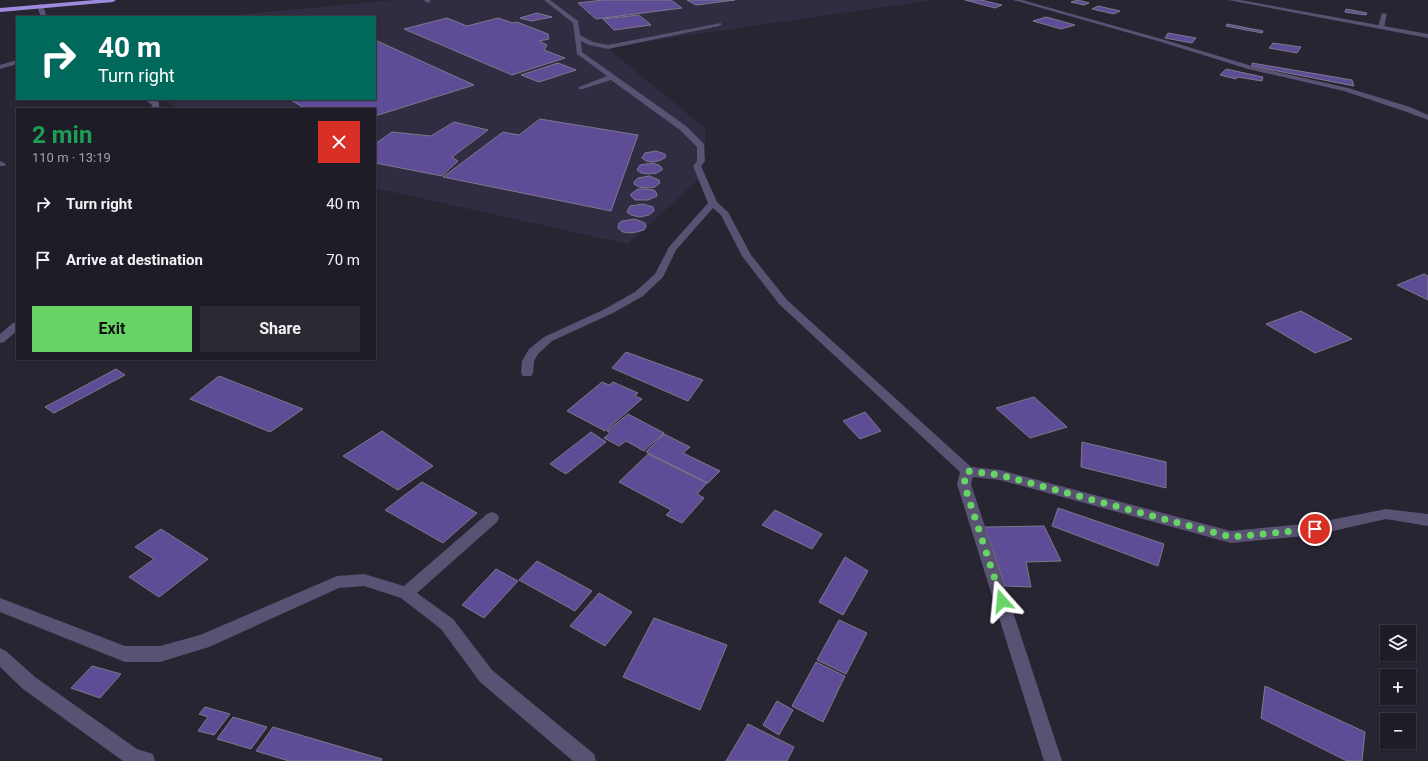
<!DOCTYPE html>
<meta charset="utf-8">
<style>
:root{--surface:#1e1c26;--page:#2b2932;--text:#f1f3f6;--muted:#a1a1a7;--line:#3c3a43;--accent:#67d465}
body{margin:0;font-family:Roboto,sans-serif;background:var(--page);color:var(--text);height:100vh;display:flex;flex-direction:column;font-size:15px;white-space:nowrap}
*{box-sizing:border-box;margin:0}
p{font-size:13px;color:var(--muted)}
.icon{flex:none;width:22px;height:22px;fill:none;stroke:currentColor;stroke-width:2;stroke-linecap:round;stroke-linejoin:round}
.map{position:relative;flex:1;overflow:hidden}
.sheet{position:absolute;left:16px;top:108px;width:360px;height:252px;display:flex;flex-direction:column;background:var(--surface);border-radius:0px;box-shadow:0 1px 3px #0004,0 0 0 1px var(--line)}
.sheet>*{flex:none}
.top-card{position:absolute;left:16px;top:16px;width:360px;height:84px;border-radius:0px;box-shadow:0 1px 3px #0004,0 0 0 1px var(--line);background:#00695c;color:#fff;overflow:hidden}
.buttons{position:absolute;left:1380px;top:625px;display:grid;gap:8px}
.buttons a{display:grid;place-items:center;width:36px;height:36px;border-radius:0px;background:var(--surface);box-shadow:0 1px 3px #0004,0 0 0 1px var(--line);font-size:20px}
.pin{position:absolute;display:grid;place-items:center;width:34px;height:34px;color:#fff;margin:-17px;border:2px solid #fff;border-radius:50%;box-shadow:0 1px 4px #0007}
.me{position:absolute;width:44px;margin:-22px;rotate:342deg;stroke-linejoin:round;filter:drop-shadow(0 0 3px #0008)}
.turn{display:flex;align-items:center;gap:14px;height:84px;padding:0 16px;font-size:18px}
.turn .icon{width:52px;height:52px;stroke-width:2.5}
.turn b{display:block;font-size:28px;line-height:34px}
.round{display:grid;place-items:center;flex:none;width:42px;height:42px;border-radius:0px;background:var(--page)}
.headline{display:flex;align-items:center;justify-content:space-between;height:68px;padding:0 16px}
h1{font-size:24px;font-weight:700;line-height:30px;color:#1e9e55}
.cta{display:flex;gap:8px;margin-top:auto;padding:8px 16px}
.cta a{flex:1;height:46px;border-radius:0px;background:var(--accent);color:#111;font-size:16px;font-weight:700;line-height:46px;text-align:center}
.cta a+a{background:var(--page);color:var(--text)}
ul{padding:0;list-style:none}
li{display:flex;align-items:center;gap:12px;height:56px;padding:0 16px}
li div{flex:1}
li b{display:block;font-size:15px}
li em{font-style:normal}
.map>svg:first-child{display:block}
.built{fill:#302c41}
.building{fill:#5f4c97;stroke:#7c798a}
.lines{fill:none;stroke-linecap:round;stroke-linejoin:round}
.service{fill:#595273;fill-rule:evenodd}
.minor{fill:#595273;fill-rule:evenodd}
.motorway{fill:#9e8bdd;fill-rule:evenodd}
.route{stroke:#67d465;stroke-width:7;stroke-dasharray:0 12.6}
</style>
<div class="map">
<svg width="1428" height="761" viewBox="0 0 1428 761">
<rect width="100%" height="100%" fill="#282533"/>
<path class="built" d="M394,0h539l-327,47 100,82 -4,47 -74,68 -253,-56v-79h-196l-16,-10h212v-82h-162z"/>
<path class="building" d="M603,0h68l11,8 -86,11 -18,-16z
M687,0h48l-39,5z
M965,0h16l21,5 -7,3z
M1078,0l11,3 -5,2 -13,-3z
M1098,6l22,5 -6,3 -22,-5z
M1346,9l21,4 -1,2 -21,-3z
M537,13l15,4 -21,4 -11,-3z
M639,15l12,10 -37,5 -11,-11z
M1046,17l29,8 -14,4 -28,-8z
M447,18l20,8 31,-8 15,5 4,-1 31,12 1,5 -10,2 8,4 -3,5 21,8 -53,17 -108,-46z
M1227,24l36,7 -1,2 -36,-7z
M1168,33l28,5 -4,5 -27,-5z
M375,40l99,45 -99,31v-7h-69l-17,-10h86z
M1273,43l28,4 -4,6 -28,-5z
M558,63l18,7 -37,12 -18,-7z
M1252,63l100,17 2,6 -102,-20z
M1226,69l37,8 -1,4 -24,-4 -2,2 -16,-4z
M540,119l98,16 -27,76 -168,-34 60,-45 16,3z
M454,122l34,8 -36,27 6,4 -16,15 -67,-13v-19l17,-12 39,4z
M656,151l9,3 1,3 -5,3 -7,2 -8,-1 -4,-3 3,-5z
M652,163l7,2 3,3v2l-5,3 -8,1 -8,-1 -4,-3 3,-5z
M649,176l10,4 1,3 -5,4 -8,1 -8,-1 -5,-3v-2l4,-4z
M638,189h8l8,1 2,2 1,4 -9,4h-13l-4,-4v-2z
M643,204l10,3 1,4 -5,4 -9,2 -9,-2 -4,-3 3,-6z
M635,219l10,4 1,4 -2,3 -12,3 -9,-1 -5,-4 1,-5 3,-2z
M1424,274l4,2v24l-31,-15z
M1301,311l51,28 -37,14 -49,-29z
M626,352l77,28 -15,21 -76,-33z
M116,369l9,6 -71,38 -9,-6z
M219,376l84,33 -33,23 -80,-33z
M602,382l7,3 4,-3 25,11 -3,3 7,3 -37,32 -38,-20z
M1034,397l33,30 -37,11 -34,-30z
M865,412l16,19 -21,8 -17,-18z
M628,414l36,19 -20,18 -18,-10 -7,5 -15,-8 6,-5 -3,-2z
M382,431l51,35 -35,24 -55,-34z
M591,432l15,10 -40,32 -16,-10z
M664,434l26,13 -7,6 37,18 -12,12 -62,-31z
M1082,442l84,20v26l-85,-21z
M648,454l59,29 -10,11 7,4 -22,25 -16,-8 5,-5 -52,-28z
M422,482l55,31 -34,30 -58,-33z
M1058,508l106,36 -6,22 -106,-40z
M775,510l47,24 -10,15 -50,-24z
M1044,526l17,35 -35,1 5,25 -26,-1 -20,-59z
M161,529l47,30 -49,38 -30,-20 25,-18 -19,-12z
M845,557l23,14 -25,44 -24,-13z
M537,561l55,30 -17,20 -56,-31z
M496,569l22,12 -34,37 -22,-13z
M599,593l33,19 -27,34 -35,-20z
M654,618l73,27 -27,65 -77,-33z
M839,620l28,13 -21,41 -29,-14z
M816,662l29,14 -22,46 -31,-16z
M92,666l29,8 -21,24 -29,-10z
M1265,686l100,46 -3,29h-15l-86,-43z
M777,701l16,9 -14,25 -16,-10z
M205,707l25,7 -16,21 -16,-4 10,-14 -9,-3z
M233,717l34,10 -16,22 -34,-10z
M748,724l46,23 -7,14h-61z
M273,727l109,32 -1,2h-92l-33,-10z"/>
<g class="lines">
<path class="service" d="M1382,13l5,1 -3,13 -3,2 -3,-2z"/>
<path class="minor" d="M423,0h7l1,1 -3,2z
M544,0h6l28,21 2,14 13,7 15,3 113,-22v2l-2,1 -111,23 -19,-4 -8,-4 1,11 104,74 18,18 1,17 -4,5 16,36 11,10 23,43 36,45 184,167 29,3 231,61 84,-8 71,-14 42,5v12l-42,-7 -71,16 -84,8 -231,-63 -27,-3 -2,7 91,277h-18l-87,-277 3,-12 -181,-168 -37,-48 -21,-41 -8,-7 -37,42 -13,27 -20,19 -30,17 -61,28 -14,13 -4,7 -1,12 -2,3h-8l-2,-3 1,-12 7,-12 15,-12 61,-28 30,-17 20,-18 14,-27 39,-44 -15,-37 4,-5v-14l-17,-17 -69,-50 -28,9h-4v-2l28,-11 -30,-22 -4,-31z
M1013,0h9l143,40 87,26 96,22 62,19 18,8v5l-24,-9 -60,-20 -96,-22 -87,-27z
M1228,0h12l188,34v4z
M40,4l3,2 4,11h-6l-4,-11z
M17,60v4l-17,5v-4z
M144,99h9l6,3v7h-8l1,-4z
M0,161l6,3 -1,2h-5z
M17,322v9l-13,11 -4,1v-9l13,-11z
M492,512l5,2 2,4 -2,4 -80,71 36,26 39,51 102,84 2,7h-23l-93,-79 -39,-53 -40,-31 -37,-12 -25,2 -130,59 -49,15h-35l-125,-50v-14l125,48h35l40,-11 137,-59 27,-2 40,12 83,-72z
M0,648l6,3 29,26 102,72 16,5 2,7h-32l-100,-72 -23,-22z"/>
<path class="motorway" d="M95,0h21l-3,2 -113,10v-4z"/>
</g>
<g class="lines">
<path class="route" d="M1002,601l-38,-117 3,-13 33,4 231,62 84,-8"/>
</g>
</svg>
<div class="buttons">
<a><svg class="icon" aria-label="layers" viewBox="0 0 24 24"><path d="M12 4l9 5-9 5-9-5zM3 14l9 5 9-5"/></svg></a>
<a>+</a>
<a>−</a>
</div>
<div class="pin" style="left:1315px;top:529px;background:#d93025"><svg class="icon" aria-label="arrive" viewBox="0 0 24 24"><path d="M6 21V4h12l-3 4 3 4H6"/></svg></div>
<svg class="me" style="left:1002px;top:601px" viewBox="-20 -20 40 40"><path d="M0-17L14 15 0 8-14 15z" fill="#67d465" stroke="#fff" stroke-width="4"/></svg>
<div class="top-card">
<div class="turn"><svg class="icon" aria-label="right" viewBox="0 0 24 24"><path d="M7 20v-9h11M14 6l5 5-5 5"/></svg><div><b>40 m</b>Turn right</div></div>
</div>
<section class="sheet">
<div class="headline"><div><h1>2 min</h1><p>110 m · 13:19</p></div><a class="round" style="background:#d93025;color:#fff"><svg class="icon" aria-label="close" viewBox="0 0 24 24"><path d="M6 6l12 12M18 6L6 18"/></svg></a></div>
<ul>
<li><svg class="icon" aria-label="right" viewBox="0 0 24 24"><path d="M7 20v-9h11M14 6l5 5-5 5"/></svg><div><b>Turn right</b></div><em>40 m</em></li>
<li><svg class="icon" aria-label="arrive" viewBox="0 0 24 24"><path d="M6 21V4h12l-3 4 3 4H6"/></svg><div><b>Arrive at destination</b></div><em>70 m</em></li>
</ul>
<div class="cta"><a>Exit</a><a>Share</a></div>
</section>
</div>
